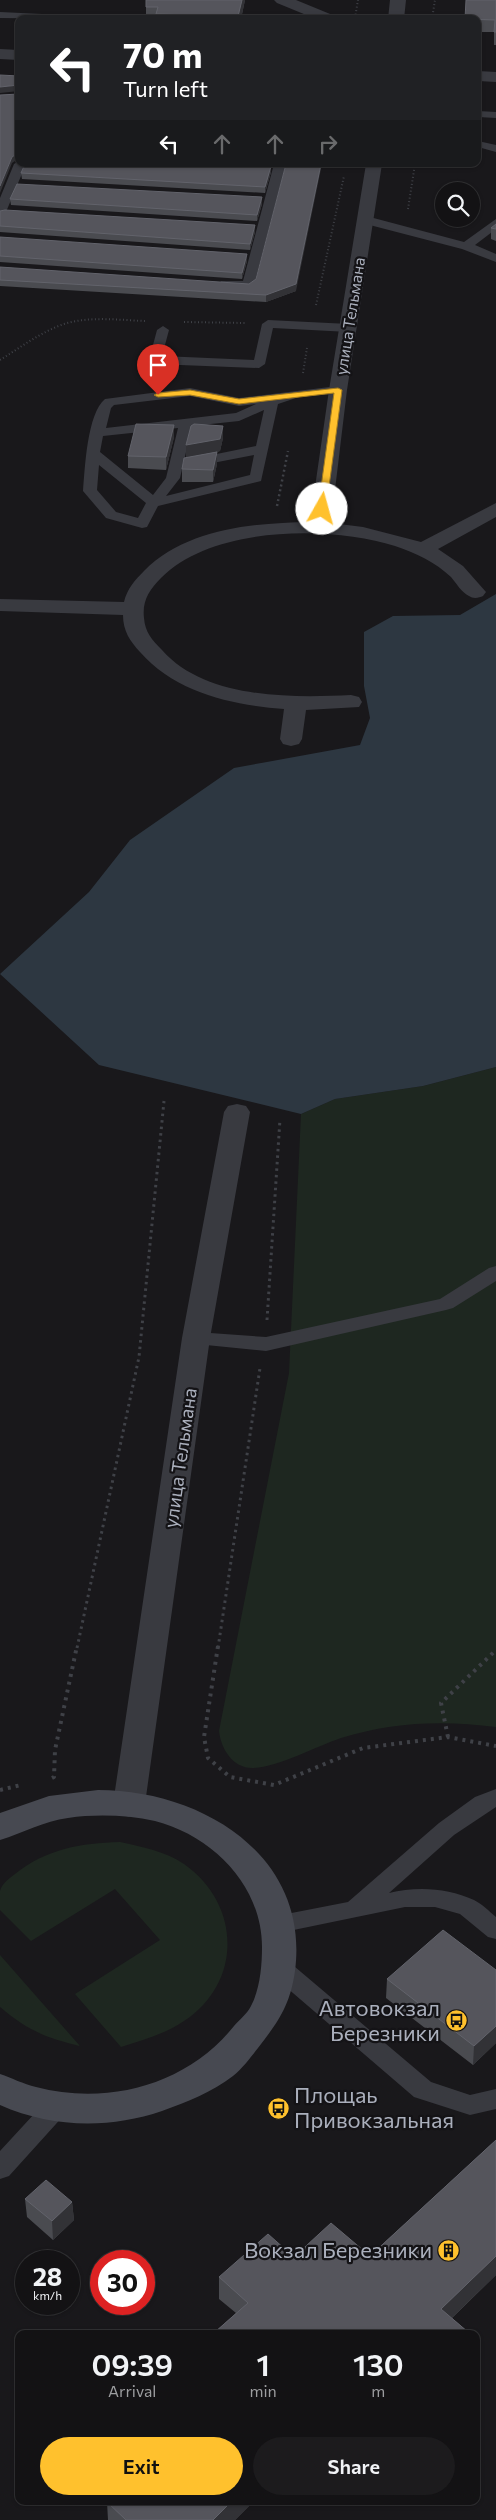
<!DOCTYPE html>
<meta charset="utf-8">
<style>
:root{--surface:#131214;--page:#1c1b1d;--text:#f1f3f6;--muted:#9d9ea0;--line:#323234;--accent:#ffc12d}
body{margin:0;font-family:Commissioner,sans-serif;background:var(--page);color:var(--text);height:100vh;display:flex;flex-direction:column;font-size:19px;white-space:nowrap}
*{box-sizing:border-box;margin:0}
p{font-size:16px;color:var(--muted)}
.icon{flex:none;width:28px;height:28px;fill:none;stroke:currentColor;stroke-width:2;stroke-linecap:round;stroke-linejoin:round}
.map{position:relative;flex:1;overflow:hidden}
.details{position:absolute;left:15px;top:2330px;width:465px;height:175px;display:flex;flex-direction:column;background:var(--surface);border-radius:10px;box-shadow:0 1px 4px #0004,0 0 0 1px var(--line)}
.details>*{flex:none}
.top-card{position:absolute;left:15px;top:15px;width:466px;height:152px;border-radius:10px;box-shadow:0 1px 4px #0004,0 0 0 1px var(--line);background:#202124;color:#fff;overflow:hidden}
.fabs{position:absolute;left:435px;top:182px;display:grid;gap:10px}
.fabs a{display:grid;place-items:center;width:45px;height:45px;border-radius:50%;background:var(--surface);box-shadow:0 1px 4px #0004,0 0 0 1px var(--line);font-size:25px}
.speed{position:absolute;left:15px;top:2250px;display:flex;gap:10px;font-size:25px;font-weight:700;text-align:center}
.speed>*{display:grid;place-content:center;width:65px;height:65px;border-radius:50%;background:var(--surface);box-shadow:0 1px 4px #0004,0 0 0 1px var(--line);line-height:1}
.speed small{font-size:12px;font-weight:400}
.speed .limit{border:8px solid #d22;background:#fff;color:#111}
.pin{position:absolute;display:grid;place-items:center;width:42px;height:42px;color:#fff;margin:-51px -21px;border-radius:50% 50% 50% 0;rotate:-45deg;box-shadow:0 0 5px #0007}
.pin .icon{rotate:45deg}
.me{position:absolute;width:55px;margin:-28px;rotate:7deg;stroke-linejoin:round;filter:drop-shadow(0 0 4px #0008)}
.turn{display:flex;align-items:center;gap:18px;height:105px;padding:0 25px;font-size:22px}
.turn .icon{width:65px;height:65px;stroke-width:2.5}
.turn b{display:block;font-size:35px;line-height:42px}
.lanes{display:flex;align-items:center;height:48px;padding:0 25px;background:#0003;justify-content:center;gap:25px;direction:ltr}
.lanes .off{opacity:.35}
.eta{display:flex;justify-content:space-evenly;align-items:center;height:85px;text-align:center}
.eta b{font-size:30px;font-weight:600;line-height:35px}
.button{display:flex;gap:10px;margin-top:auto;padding:10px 25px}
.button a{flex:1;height:58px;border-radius:30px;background:var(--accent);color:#111;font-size:20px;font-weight:600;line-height:58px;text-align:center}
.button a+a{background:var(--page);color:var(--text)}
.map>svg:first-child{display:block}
.green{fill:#1e2720}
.water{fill:#2d3741}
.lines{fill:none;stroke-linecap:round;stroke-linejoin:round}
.path-far3{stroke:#3f4147;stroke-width:2;stroke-dasharray:1 2.5;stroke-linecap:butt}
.path-far2{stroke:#3f4147;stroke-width:2.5;stroke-dasharray:2 3;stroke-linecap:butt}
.path-far1{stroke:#3f4147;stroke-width:3;stroke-dasharray:2.5 4;stroke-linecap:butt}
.path{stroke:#3f4147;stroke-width:4;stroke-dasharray:3 5;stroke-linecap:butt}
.service{fill:#393a40;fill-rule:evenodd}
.minor{fill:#393a40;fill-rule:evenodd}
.secondary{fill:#474951;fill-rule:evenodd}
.wall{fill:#4a4b50}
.shaded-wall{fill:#323236}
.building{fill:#55555c;stroke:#62636b}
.route{fill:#ffc12d;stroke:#a67d1d}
.labels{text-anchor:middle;stroke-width:4.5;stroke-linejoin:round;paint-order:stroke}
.far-street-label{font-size:16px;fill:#aaafbc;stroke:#141316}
.street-label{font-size:19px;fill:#aaafbc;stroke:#141316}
.near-poi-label{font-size:22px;fill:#aaafbc;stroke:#141316;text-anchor:end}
</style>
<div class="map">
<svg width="496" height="2520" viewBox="0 0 496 2520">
<rect width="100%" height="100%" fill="#19181b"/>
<path class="green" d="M496,1067v660c-53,-7 -104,-5 -155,11 -24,8 -63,29 -87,30 -21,1 -33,-19 -35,-37l70,-358 12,-259 34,-15 88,-13z
M120,1842c22,5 45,9 64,22 57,40 59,118 0,157 -19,13 -41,19 -63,26l-46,-53 85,-54 -45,-51 -84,52 -31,-31c0,-6 0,-13 0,-19 2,-8 10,-13 15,-17 31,-25 66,-31 105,-32z
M0,1955l80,91c-34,-8 -53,-16 -80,-39z"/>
<path class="water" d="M496,594v473l-73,19 -88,13 -34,15 -202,-49 -99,-91 89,-82 41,-52 104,-72 126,-23 10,-27 -6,-32v-54l29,-16 67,-1z"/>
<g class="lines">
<path class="path-far3" d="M355,18l3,-18
M432,19l3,-19
M408,209l7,-45
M316,305l28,-129
M184,322l61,1
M0,360c21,-13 41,-28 64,-36 25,-8 55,-4 81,-3
M303,373l4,-25"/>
<path class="path-far2" d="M277,506l11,-55"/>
<path class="path-far1" d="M267,1320l13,-201
M77,1648l62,-291 25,-256
M218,1648l42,-280"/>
<path class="path" d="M218,1646l-14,91 4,21 22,19 44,8 89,-37 85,-11 48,9
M448,1737l-7,-34 55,-53
M52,1778l2,-1 1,-27 22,-104
M0,1790l21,-5"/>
<path class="service" d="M0,12l84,4 5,3 -89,-1z
M478,111l18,1v6l-18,-1z
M478,141l18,4v7l-18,-5z
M19,161v3h7l-20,48 -6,4v-18l14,-34z
M274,164h12l-32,121 -6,4 -27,-2 -2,-3 2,-3h22z
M366,216l98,26 32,-23v10l-21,16 21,9v8l-34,-13 -100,-26v-6z
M268,320l81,4 6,4 -6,4 -76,-4 -8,36 -6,4 -104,-4 -6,-4 8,-30 6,-4 6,4 -7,26 92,4 8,-36z
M338,386l6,4 -1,3 -44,4 -21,7 -17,77 -103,25 -11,21 -5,1 -36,-10 -23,-27c2,-23 4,-77 22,-92l85,-11 49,10zM190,396l49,10 17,-2 -20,9 -130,15 5,-20 3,-3zM264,410l-8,36 -64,13 -7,4 7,4 62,-12 -4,20 -84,21 14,-18 12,-52 47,-5zM178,428l-12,50 -13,17 -53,-43 3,-16zM99,465l47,38 -8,15 -22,-6 -19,-22z
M496,1266v15l-43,27 -7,2 -180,41 -70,-7 -7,-1 -3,-5 3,-5 7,-1 70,5 174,-38 49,-31z
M496,1789v18l-42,28 -65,58c28,-7 59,-5 85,7 8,4 15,11 22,17v22l-8,-2 -28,-23 -25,-7h-30l-126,26 -8,-2 -4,-7 4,-7 77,-15 91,-79 36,-26z
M280,1958l8,3 143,121 39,13 26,-6v20l-26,6 -56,-18 -142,-122 -4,-7 4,-7z
M56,2097l9,3 3,7 -3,7 -56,62 -9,3v-28l47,-51z"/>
<path class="minor" d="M274,0h22l39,16 2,3h-21l-39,-16z
M390,0h16l-2,19h-16z
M0,49l19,1v10l-19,-1z
M478,71l18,1v10l-18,-1z
M366,164h16l-35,226 -16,133 32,4 58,15 75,-39v14l-58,32 25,17 23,26 -3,4c-4,2 -10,3 -14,0 -7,-3 -13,-13 -18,-19 -16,-15 -35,-24 -56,-31 -65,-21 -183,-20 -234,32 -12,12 -19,23 -17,40 1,14 8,22 18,32 43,49 129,48 189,45l8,2 3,5 -3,5 -53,3 -4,29 -3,5 -8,2 -8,-2 -3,-5 4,-30c-52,-4 -108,-16 -144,-57 -10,-11 -17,-21 -17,-37l-123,-4v-12l124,3c3,-13 11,-22 20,-31 43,-43 110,-48 166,-49l19,-132z
M237,1104l9,2 4,6 -40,226 -65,466 -4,9 -12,4 -12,-4 -4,-9 69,-466 42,-226 4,-6z"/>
<path class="secondary" d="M98,1790c103,0 212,65 197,181 -5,35 -17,51 -37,77 -8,10 -15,20 -25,28 -21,16 -46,26 -71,35 -53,18 -110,17 -162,-6v-31c12,4 23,10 36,13 71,19 151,-2 198,-61 5,-6 13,-12 17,-20 9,-17 11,-40 11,-59 0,-61 -49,-111 -107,-126 -28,-6 -59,-7 -87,-3 -24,3 -45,15 -68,22v-27l49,-17z"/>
</g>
<path class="wall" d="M146,0h99l-4,19h-95z
M496,0v45h-2v-13h-16v-13z
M271,166v6l-6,21 -243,-14 -1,-6z
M10,199l252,5 -5,17 -246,-16z
M0,211l255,21 -5,18 -250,-18v1z
M496,224v17l-5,-2v-11z
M0,237l247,24 -5,18 -242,-17z
M0,267l296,24 -30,11 -266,-16z
M174,425v12l-8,33 -38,-2v-12z
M223,426v12l-3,13 -3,1v12l-4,18h-31v-13l4,-11z
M496,1970v73l-23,22 -87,-67 1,-19z
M496,2140v135l-44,43 16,14v2h-253v-2l21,-19 -17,-14v-22l75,-20 76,-1z
M25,2199l47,3 2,18 -21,20 -26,-23z
M254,2501l-19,19h-127l-1,-18z"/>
<path class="shaded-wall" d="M242,0h3l-4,19h-3z
M19,85v6l-19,2v-6z
M18,153v6l-6,4 -12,30v-7l12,-29z
M321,164h1l-26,127 -30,11v-7z
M271,166v6l-6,21v-6z
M262,197v7l-5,17v-6z
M255,225v7l-5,18v-6z
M247,254v7l-5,18v-6z
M174,425v12l-8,33v-13z
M223,426v12l-3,13 -34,7v-13z
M217,452v12l-4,18v-12z
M496,2026v17l-23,22 1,-19z
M72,2202l2,18 -21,20 -1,-19z
M496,2256v19l-57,55 2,-21z
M232,2501h22l-19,19h-22z"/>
<path class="building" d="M146,0h96l-4,16 -82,-2 2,-7h-12z
M466,0h30v32h-2l1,-12 -30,-1z
M0,75l19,1v9l-19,2z
M19,94v60l-1,-1 -6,4 -12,29v-91z
M25,164h200l46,2 -6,21 -244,-14z
M286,164h35l-25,120 -30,11 -266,-15v-13l249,17 7,-5z
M17,184l245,13 -5,18 -247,-16z
M5,210l250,15 -5,19 -250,-18v-15z
M496,224v5l-5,-1z
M0,237l247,17 -5,19 -242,-17z
M136,424l38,1 -8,32 -38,-1z
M194,424l29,2 -3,13 -34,6 5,-19z
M217,452l-4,18 -31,-1 2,-11z
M443,1930l53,40v56l-22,20 -87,-67z
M496,2140v116l-55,53 27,23 -2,2h-249l-2,-2 33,-29 -29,-26 49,-43 26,23 37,-34 39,33z
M46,2180l26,22 -20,19 -27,-22z
M108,2501h124l-19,19h-87l-19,-18z"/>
<path class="route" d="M338,388l4,2 -16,119 -4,3 -4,-3 16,-116 -95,11 -49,-9 -32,2 -4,-2 4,-2 32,-3 49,9z"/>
<defs>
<symbol id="bus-disc" viewBox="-11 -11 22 22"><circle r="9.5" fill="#ffc12d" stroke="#141316"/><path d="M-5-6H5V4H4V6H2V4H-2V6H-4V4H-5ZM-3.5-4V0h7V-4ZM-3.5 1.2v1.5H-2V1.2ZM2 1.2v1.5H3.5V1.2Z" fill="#111"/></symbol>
<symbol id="building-disc" viewBox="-11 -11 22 22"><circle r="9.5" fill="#ffc12d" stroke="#141316"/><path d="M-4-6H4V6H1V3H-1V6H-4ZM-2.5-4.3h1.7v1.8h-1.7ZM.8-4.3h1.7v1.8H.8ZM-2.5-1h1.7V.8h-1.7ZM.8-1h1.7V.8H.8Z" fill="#111"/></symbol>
</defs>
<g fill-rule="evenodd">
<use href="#bus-disc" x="444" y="2008" width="25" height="25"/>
<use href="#bus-disc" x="266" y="2096" width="25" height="25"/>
<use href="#building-disc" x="436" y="2238" width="25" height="25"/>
</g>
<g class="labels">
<g class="far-street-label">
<text transform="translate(350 316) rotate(-81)" y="6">улица Тельмана</text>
</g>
<g class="street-label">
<text transform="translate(180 1458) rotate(-82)" y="7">улица Тельмана</text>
</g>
<g class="near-poi-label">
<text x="440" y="2016">Автовокзал<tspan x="440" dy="25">Березники</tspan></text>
<text x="294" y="2103" text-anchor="start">Площаь<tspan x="294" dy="25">Привокзальная</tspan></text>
<text x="432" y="2258">Вокзал Березники</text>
</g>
</g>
</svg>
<div class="fabs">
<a><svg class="icon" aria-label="search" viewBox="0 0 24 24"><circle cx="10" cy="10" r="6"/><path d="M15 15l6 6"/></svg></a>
</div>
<div class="speed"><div>28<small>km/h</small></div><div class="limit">30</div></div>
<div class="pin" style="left:158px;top:395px;background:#d93025"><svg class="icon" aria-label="arrive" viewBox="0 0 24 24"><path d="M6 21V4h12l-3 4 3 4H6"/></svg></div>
<svg class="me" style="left:322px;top:509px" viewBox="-20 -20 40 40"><circle r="19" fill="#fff"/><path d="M0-13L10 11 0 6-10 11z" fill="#ffc12d"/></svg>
<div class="top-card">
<div class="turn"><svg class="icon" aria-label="left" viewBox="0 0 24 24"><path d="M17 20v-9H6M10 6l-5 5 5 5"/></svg><div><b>70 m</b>Turn left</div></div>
<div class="lanes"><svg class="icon" aria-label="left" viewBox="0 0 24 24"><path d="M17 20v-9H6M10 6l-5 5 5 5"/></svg><svg class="icon off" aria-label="ahead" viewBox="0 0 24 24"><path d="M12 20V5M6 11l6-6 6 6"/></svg><svg class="icon off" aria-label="ahead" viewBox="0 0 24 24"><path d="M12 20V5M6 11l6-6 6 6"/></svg><svg class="icon off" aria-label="right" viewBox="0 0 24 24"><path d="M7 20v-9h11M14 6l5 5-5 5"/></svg></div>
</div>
<section class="details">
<div class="eta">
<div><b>09:39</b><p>Arrival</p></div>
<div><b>1</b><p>min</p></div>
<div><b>130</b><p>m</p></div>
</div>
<div class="button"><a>Exit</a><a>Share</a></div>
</section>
</div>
